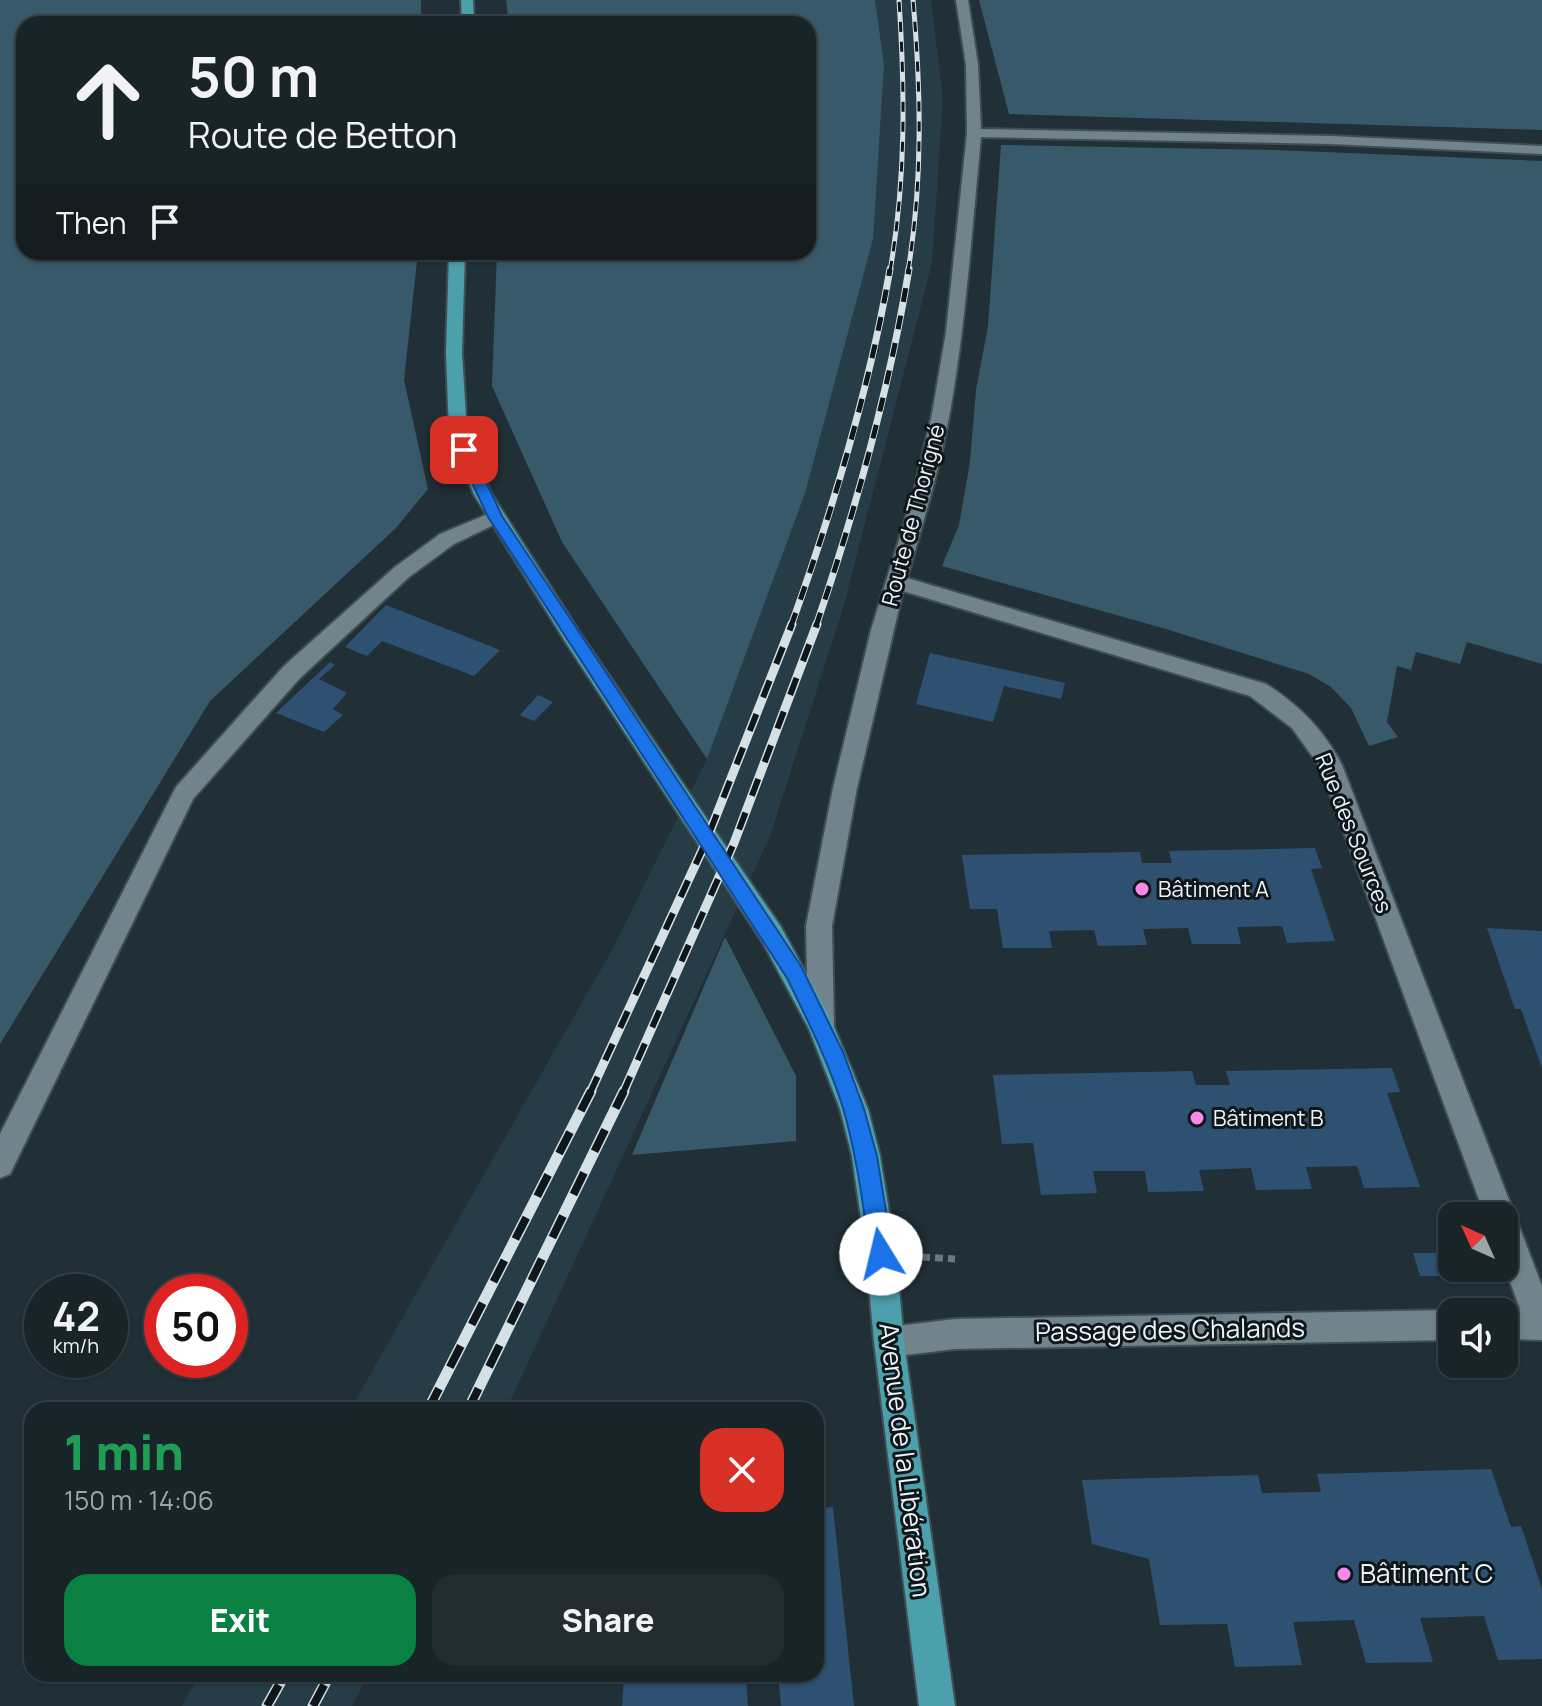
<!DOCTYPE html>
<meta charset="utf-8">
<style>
:root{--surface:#192429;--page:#222c31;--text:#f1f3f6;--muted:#9fa4a8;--line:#374146;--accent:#0b8043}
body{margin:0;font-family:Manrope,sans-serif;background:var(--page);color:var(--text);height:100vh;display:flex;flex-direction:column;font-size:30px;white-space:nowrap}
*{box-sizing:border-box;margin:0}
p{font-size:26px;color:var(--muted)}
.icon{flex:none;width:44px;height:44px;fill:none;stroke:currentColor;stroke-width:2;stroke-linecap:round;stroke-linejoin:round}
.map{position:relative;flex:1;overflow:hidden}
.side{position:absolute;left:24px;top:1402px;width:800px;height:280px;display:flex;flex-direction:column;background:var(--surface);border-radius:24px;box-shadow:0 2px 6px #0004,0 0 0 2px var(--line)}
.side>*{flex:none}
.banner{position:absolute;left:16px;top:16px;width:800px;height:244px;border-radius:24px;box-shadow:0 2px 6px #0004,0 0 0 2px var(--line);background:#192429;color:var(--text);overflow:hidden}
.needle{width:52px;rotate:315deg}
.buttons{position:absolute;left:1438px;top:1202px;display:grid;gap:16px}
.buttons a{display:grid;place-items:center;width:80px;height:80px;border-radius:16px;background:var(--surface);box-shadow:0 2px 6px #0004,0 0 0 2px var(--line);font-size:40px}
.speed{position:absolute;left:24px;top:1274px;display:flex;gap:16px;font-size:40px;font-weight:700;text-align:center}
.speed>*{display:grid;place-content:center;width:104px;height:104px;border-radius:50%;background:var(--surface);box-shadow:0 2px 6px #0004,0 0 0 2px var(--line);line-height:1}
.speed small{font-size:20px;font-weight:400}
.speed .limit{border:12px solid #d22;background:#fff;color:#111}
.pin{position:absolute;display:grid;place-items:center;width:68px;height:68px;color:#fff;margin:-34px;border-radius:16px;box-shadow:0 4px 12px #0006}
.me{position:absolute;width:88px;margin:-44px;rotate:351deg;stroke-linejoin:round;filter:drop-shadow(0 0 6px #0008)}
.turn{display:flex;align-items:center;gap:28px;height:168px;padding:0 40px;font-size:36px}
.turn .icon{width:104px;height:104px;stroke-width:2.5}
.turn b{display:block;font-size:56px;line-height:68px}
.then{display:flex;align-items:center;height:76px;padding:0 40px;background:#0003;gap:16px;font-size:30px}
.round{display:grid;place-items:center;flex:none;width:84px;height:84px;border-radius:24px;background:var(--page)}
.overview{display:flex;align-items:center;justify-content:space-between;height:136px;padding:0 40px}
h1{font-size:48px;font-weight:800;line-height:60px;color:#1e9e55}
.button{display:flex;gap:16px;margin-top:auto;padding:16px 40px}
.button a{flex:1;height:92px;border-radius:24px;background:var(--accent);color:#fff;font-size:32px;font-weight:800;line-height:92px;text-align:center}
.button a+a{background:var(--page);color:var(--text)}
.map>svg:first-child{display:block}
.built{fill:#263d47}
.green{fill:#375969}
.building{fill:#2e5172}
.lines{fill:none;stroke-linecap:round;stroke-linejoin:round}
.minor-casing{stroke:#3f4d54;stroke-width:4}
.major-casing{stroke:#3f4d54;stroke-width:4}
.path{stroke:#6b787e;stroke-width:7;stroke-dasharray:8 5;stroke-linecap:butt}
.minor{fill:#71838b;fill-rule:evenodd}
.major{fill:#4ca0ac;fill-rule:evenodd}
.rail-far3-casing{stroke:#d6e1e6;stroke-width:5}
.rail-far2-casing{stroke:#d6e1e6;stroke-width:7}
.rail-far1-casing{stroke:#d6e1e6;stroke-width:9}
.rail-casing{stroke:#d6e1e6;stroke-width:11}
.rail-far3{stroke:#10171a;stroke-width:3;stroke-dasharray:10;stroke-linecap:butt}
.rail-far2{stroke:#10171a;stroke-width:5;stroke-dasharray:14;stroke-linecap:butt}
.rail-far1{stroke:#10171a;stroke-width:6;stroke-dasharray:18;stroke-linecap:butt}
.rail{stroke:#10171a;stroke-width:8;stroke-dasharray:24;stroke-linecap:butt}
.route{fill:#1a73e8;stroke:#114b97;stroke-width:2}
.poi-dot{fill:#f888ea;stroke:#10171a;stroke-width:3}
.labels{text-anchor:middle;stroke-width:6;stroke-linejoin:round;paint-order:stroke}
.street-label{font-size:22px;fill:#ebf5fa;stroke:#10171a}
.poi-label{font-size:22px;fill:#ebf5fa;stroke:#10171a;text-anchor:start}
.near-street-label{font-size:26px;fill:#ebf5fa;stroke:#10171a}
.near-poi-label{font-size:26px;fill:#ebf5fa;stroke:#10171a;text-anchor:start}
</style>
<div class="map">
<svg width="1542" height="1706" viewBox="0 0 1542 1706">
<rect width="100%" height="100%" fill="#213037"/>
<path class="built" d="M875,0h56l12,99 -11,164 -88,342 -74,231 -264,574h-156l262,-460 95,-191 177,-695z
M200,1674h169l-17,32h-170z"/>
<path class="green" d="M0,0h421v24h-397v228h394l-14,128 24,109 -32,39 -186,173 -210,343z
M506,0h369l9,64 -11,175 -68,254 -98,266 -145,-217 -70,-156 5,-134h311v-228h-299z
M979,0h563v130l-533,-16z
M1001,145l274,5 267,11v503l-75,-22 -7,22 -44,-12 -5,18 -14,-4 -10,56 11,15 -29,9 -18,-38 -20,-21 -22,-13 -143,-45 -224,-63 17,-41 11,-63 6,-72 12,-64z
M725,937l71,139v65l-164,14z"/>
<path class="building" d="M386,605l114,45 -26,26 -92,-35 -15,15 -22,-9z
M930,653l135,30 -4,16 -57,-13 -11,36 -77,-18z
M330,662l5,3 -16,14 28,14 -14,16 10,6 -19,17 -48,-19z
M538,695l15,7 -19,19 -14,-6z
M1315,848l7,20 -11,1 24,72 -48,2 -5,-17 -45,1 4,17h-49l-4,-16 -45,1 4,16 -49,1 -4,-16 -45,1 3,17h-49l-6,-39h-27l-8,-54 178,-3 2,11h30l-3,-12z
M1487,928l55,3v137l-21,-59h-6z
M1392,1068l8,24 -13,1 33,94 -56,1 -7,-22 -51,1 6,22 -56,1 -5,-22 -52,2 5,21 -56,1 -3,-21h-52l4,22 -56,2 -8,-52 -31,1 -9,-69 199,-4 4,14h34l-4,-14z
M1413,1253h37l2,15h3l3,8h-38z
M1491,1469l20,58 10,-1 21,63v70l-44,1 -14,-44 -64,2 13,44 -67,1 -12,-43 -61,2 9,43 -67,2 -8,-43 -67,1 -11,-66 -57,-15 -10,-64 176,-5 4,18 59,-1 -4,-18z
M833,1507l21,199h-73l-3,-32h38v-165z
M624,1674h122l2,32h-126z"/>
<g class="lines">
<defs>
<path id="minor" d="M956,0h12l10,65 3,64 350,7 211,10v8l-211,-10 -350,-7c-9,92 -15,184 -31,275 -10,56 -27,111 -43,166l359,106c33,21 58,46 76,81l200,521v54l-38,-1v-27h-8l24,-3 -16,-44v-49h-19l-165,-449 -28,-39 -42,-32 -347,-105 -46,197 -25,138 2,99 -4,8 -9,4 -9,-4 -4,-8 -2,-99 27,-138 38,-158 43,-139 18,-77 14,-82 21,-199 -1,-68z
M495,511l10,6 -3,4 -48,23 -45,33 -109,101 -107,121 -183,375 -10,4v-44l176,-347 108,-121 111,-99 45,-33z
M1452,1310l6,2h-6v28l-497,9 -66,8 -11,-4 -4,-11 4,-11 11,-4 66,-8z"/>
<path id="major" d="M461,0h12l1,24h-12z
M449,252h16l-3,101 5,79 24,61 91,143 199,291 49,90 38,92 12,47 16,98 8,88 51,364h-36l-45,-364 -8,-88 -14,-98 -12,-47 -31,-80 -46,-86 -195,-297 -95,-153 -24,-61 -3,-79z"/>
</defs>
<use href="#minor" class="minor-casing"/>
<use href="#major" class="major-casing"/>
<path class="path" d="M922,1257l33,2"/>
<use href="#minor" class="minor"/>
<use href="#major" class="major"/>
<defs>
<path id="rail-far3" d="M890,271c16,-90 15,-180 9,-271
M908,271c15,-90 13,-180 5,-271"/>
<path id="rail-far2" d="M791,626c42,-117 78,-235 99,-357
M816,626c40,-117 73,-235 93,-357"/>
<path id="rail-far1" d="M590,1093l115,-249 87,-220
M623,1093l111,-250 83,-219"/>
<path id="rail" d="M428,1410l163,-319
M468,1410l156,-319
M267,1706l18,-32
M313,1706l17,-32"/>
</defs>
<use href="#rail-far3" class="rail-far3-casing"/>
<use href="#rail-far2" class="rail-far2-casing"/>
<use href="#rail-far1" class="rail-far1-casing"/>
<use href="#rail" class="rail-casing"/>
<use href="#rail-far3" class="rail-far3"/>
<use href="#rail-far2" class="rail-far2"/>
<use href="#rail-far1" class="rail-far1"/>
<use href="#rail" class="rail"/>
</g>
<path class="route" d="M464,445l7,5 31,66 299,450 42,86 21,57 13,47 16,98 -4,8 -8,3 -8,-3 -3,-8c-7,-49 -13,-98 -27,-146 -14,-45 -35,-87 -56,-130l-299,-461 -31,-67z"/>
<g class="poi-dot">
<circle cx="1142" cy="889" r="8"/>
<circle cx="1197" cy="1118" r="8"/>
<circle cx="1344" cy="1574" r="8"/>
</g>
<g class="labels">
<g class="street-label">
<text transform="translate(913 515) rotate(-75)" y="8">Route de Thorigné</text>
<text transform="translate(1354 833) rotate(68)" y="8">Rue des Sources</text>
</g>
<g class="poi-label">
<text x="1158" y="897">Bâtiment A</text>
<text x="1213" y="1126">Bâtiment B</text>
</g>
<g class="near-street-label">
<text transform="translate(1170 1330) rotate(-1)" y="9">Passage des Chalands</text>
<text transform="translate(905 1460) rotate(83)" y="9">Avenue de la Libération</text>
</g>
<g class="near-poi-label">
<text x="1360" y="1583">Bâtiment C</text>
</g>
</g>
</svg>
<div class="buttons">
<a><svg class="needle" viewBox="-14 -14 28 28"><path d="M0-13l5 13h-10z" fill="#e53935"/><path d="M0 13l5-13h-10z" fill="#9fa4a8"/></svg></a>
<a><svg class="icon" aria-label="sound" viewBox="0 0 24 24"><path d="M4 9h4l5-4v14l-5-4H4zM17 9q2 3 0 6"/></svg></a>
</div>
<div class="speed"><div>42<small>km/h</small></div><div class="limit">50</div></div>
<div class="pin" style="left:464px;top:450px;background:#d93025"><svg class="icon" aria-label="arrive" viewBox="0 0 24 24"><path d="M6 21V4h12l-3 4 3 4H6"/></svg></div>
<svg class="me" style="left:881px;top:1254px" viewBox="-20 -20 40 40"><circle r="19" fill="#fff"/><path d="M0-13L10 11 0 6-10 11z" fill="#1a73e8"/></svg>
<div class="banner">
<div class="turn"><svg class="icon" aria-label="ahead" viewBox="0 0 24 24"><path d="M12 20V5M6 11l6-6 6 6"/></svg><div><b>50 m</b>Route de Betton</div></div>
<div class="then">Then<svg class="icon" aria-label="arrive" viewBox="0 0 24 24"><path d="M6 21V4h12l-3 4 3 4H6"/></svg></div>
</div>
<section class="side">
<div class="overview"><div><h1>1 min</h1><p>150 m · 14:06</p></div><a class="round" style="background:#d93025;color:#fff"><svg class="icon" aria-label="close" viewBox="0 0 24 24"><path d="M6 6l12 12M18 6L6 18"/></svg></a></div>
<div class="button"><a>Exit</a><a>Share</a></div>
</section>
</div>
